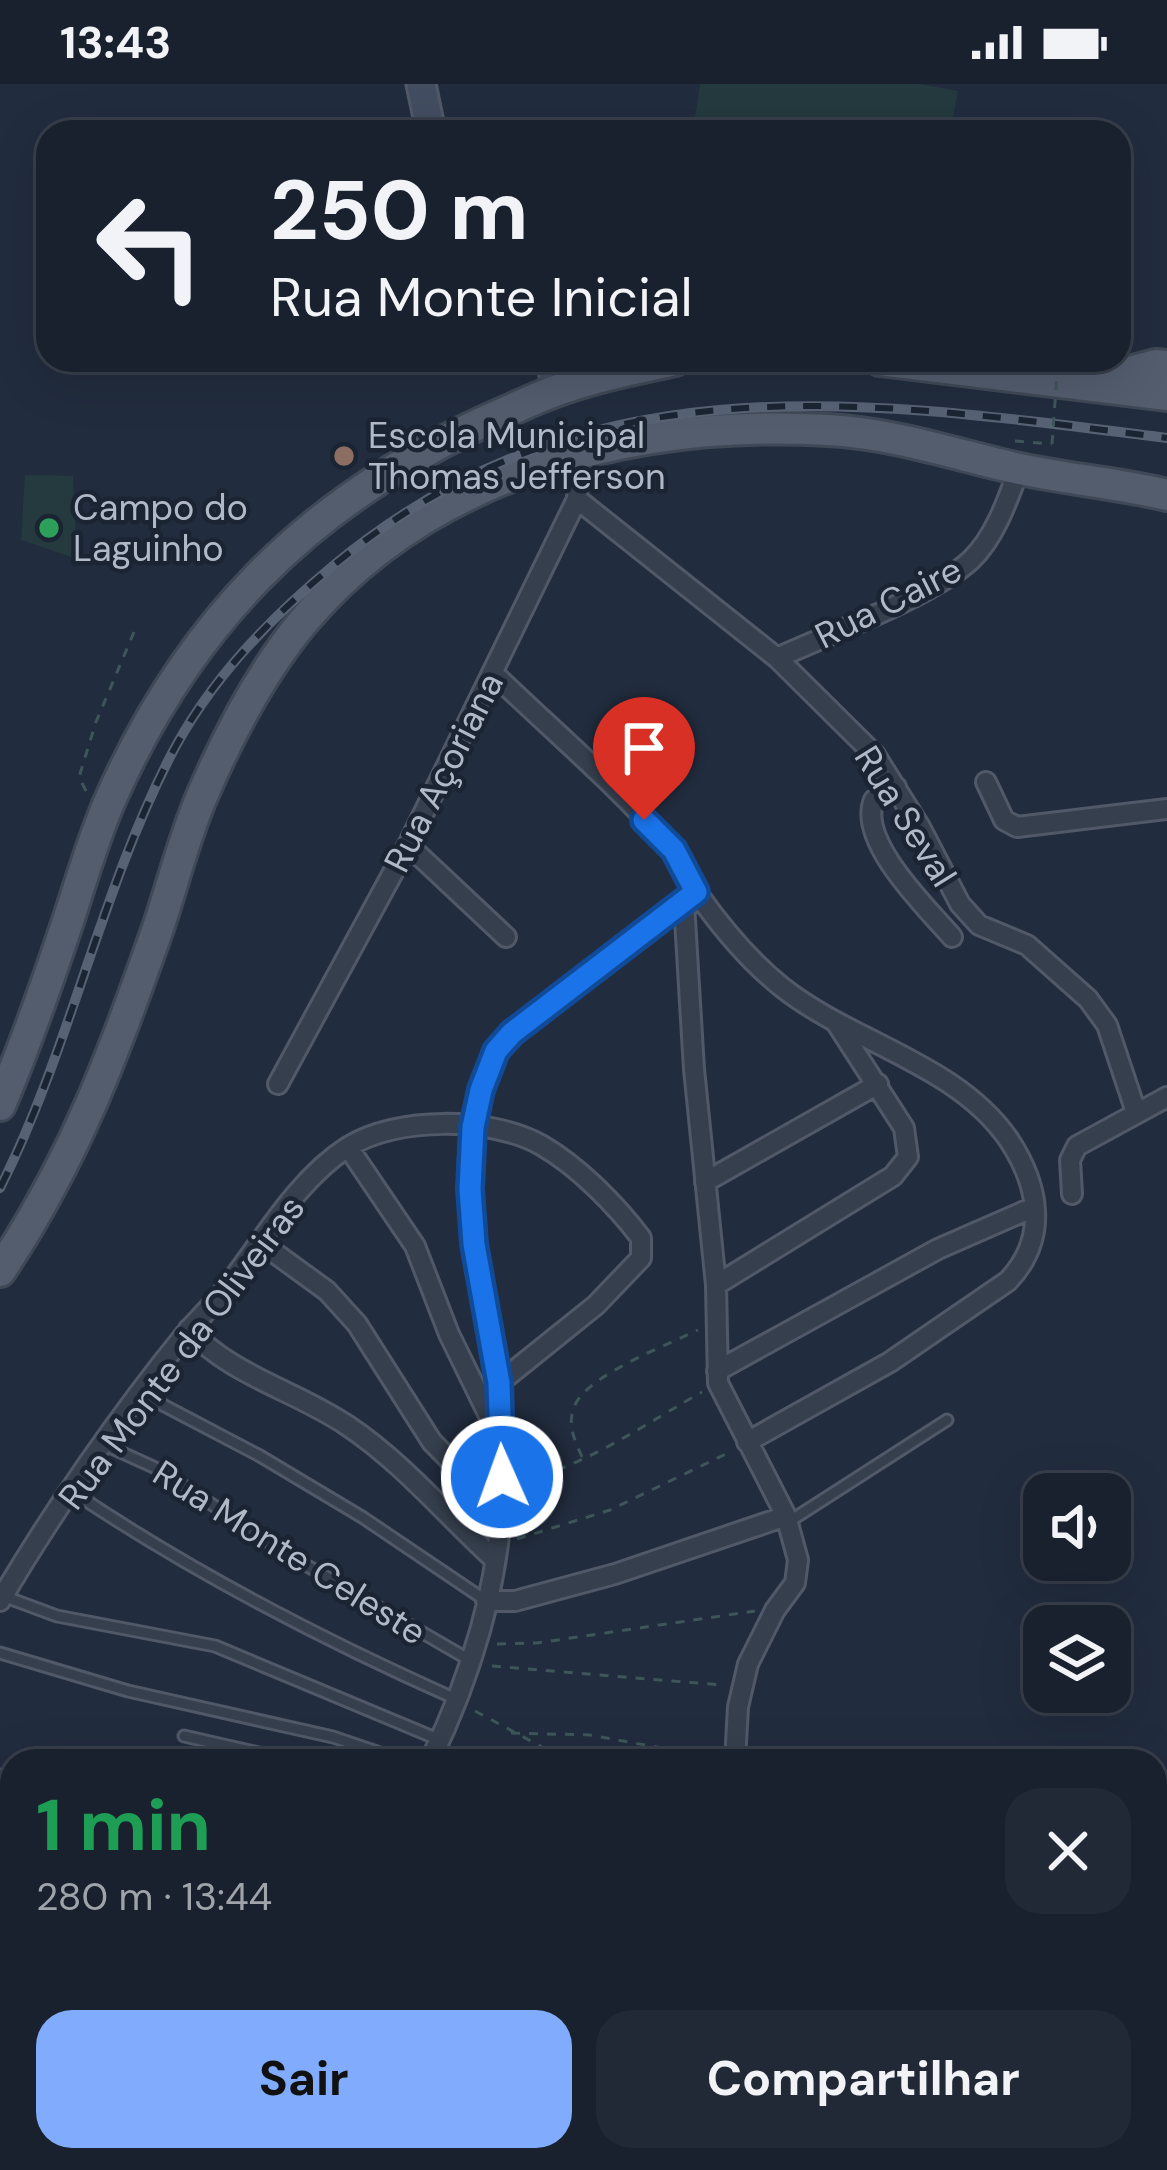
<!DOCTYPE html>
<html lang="pt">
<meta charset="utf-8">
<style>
:root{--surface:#19212e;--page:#222936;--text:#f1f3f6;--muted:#9fa3aa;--line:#373e4a;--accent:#81acfe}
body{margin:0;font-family:"DM Sans",sans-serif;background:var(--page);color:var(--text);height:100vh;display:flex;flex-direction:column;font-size:45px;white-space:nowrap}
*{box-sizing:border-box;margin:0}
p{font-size:39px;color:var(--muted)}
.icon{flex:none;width:66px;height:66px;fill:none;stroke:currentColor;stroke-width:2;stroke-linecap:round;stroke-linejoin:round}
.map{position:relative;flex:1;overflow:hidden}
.drawer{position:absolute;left:0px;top:1665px;width:1167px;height:423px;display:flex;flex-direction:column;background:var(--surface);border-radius:36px 36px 0 0;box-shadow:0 12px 48px #0002,0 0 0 3px var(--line)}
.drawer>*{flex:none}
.banner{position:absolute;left:36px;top:36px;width:1095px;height:252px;border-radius:36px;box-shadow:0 12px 48px #0002,0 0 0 3px var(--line);background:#19212e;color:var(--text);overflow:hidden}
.controls{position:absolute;left:1023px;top:1389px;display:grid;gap:24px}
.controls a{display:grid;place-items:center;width:108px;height:108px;border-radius:24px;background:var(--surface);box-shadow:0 12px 48px #0002,0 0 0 3px var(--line);font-size:60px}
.pin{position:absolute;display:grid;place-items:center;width:102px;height:102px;color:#fff;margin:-123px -51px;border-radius:50% 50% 50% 0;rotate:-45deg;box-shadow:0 0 12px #0007}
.pin .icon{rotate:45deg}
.me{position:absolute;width:132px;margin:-66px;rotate:358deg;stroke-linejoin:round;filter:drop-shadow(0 0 9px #0008)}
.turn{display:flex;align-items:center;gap:42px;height:252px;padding:0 36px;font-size:54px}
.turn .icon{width:156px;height:156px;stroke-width:2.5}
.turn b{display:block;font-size:84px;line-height:102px}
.round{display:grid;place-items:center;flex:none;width:126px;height:126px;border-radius:36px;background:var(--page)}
.headline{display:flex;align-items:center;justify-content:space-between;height:204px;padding:0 36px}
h1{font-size:72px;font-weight:700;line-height:90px;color:#1e9e55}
.button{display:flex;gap:24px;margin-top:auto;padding:24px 36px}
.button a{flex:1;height:138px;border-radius:36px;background:var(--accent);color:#111;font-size:48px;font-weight:700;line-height:138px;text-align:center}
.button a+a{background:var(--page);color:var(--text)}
.status{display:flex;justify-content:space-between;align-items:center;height:84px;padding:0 60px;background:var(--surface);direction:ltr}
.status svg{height:33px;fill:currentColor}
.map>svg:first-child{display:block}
.green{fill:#243a3f}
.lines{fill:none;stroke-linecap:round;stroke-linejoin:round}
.lane-casing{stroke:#515968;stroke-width:15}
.street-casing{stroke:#515968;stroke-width:24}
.secondary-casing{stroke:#515968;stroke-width:33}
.primary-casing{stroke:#3f4856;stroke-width:36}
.path{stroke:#3e5659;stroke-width:3;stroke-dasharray:9 9;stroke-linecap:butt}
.lane{stroke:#363f4e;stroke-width:9}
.street{stroke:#363f4e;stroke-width:18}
.secondary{stroke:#434d61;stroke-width:27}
.primary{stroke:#535d6e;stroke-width:30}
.rail-casing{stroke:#576275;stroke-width:10}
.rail{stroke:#1b2432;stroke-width:6;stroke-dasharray:18;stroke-linecap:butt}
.path-bridge{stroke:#3e5659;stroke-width:3;stroke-dasharray:9 9;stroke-linecap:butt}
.route-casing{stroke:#114b97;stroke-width:30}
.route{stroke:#1a73e8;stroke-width:21}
.education-dot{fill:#8d6e63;stroke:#1b2432;stroke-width:4.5}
.leisure-dot{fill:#2e9e5b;stroke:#1b2432;stroke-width:4.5}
.labels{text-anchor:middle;stroke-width:9;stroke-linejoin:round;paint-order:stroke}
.poi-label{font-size:36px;fill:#b1b9c9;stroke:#1b2432;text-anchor:start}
.street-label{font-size:36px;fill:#b1b9c9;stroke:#1b2432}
</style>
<div class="status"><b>13:43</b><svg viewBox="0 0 49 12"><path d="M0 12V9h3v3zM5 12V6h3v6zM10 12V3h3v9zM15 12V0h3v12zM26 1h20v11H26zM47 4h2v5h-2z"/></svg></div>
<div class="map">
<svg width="1167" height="2086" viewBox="0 0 1167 2086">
<rect width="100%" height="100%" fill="#212c3e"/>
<path class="green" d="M700,0h219l39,7 -8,41h-257z
M25,391l48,1 4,83 -56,-19z"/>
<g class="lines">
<defs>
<path id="lane" d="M140,1309l120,63 102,61 123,83
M105,1361l55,25 125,83 188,109
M73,1408c122,82 250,148 385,208
M790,1437l157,-101
M3,1512l54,20 158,30 225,94
M0,1569l128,38 205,46 71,24
M184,1652l110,25
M0,1691l12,3
M0,1753l12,1
M0,1814l12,2
M0,1897l12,3
M0,1972l12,5
M224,2076l19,10"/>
<path id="street" d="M577,415l200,159 98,97 45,72 40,77 19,21 48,20 61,54 19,26 29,87
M777,574c52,-24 154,-61 194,-98 24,-23 37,-61 48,-91
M493,589c59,57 123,111 177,173 12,14 17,32 27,47 24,34 53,69 86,95 70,55 174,76 226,152 31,47 39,99 -1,141l-118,81 -143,80
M986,698l18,38 13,7 150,-18
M896,703l-22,13c-17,41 52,107 78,137
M408,761l98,92
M684,819l10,166 22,216 2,98 68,133 12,44 -3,23 -20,27 -27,54 -10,43 -3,54
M278,1000l130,-239 169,-346 2,-49
M348,1063l67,99 34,88 49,100
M705,1098l173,-98
M1072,1110l-2,-34 7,-14 90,-49
M261,1159l66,48 30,33 75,118 69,70
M716,1201l177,-109 15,-19 -4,-29 -67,-104
M189,1245c42,47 108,62 159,97 54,36 97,88 145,132
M717,1287l221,-122 96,-42
M0,1517c53,-90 121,-188 187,-269 12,-14 25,-26 37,-41 37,-47 72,-111 124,-144 49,-31 143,-30 193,-2 37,21 75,60 100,93v20l-45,47 -97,78
M486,1517h29l100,-27 171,-58
M430,1677c40,-82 71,-180 72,-273 1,-35 2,-74 -4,-109 -16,-103 -64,-259 14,-346l184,-141
M1155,1732l12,-6
M244,2086l5,-10
M570,2086l6,-10
M787,2086l5,-10"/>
<path id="secondary" d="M421,0l10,48
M552,276l4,32"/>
<path id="primary" d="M880,276l287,35
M1096,297l60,-16 11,1
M0,1021c26,-61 48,-124 69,-187 13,-40 25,-82 42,-120 77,-173 194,-293 366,-373 36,-16 72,-34 109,-44 29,-9 59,-14 89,-21
M0,1187c75,-112 115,-220 159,-346 14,-42 25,-87 43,-129 26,-60 58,-122 100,-173 128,-153 334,-204 526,-193 63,3 126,24 187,38 50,11 102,15 152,27"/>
</defs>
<use href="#lane" class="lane-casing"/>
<use href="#street" class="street-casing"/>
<use href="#secondary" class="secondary-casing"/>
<use href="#primary" class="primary-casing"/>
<path class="path" d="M1015,357l37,3
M86,707l-7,-14 17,-55 38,-90
M582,1373c-8,-18 -16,-35 -6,-54 15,-29 93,-59 122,-73
M522,1393c48,0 136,-61 180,-85
M517,1455l93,-29 120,-58
M497,1560l40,-1 218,-32
M492,1582l229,19
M475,1627l93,50
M511,1649l79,2 127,23
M458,1666l20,11"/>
<use href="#lane" class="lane"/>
<use href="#street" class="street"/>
<use href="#secondary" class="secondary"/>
<use href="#primary" class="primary"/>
<defs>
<path id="rail" d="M0,1104c70,-139 99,-292 170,-431 39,-76 99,-138 164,-192 252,-209 533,-165 833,-127"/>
</defs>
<use href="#rail" class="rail-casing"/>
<use href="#rail" class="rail"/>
<path class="path-bridge" d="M1052,360l6,-84"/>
</g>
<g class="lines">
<defs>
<path id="route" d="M502,1393l-3,-94 -25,-139 -4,-55 3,-62 8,-37 15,-39 16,-18 184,-141 -22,-42 -30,-30"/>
</defs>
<use href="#route" class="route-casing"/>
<use href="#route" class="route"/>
</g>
<circle class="education-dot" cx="344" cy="372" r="12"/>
<circle class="leisure-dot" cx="49" cy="444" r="12"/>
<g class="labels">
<g class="poi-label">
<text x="368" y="364">Escola Municipal<tspan x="368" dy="41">Thomas Jefferson</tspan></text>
<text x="73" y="436">Campo do<tspan x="73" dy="41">Laguinho</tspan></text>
</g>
<g class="street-label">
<text transform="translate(888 518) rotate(-27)" y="13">Rua Caire</text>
<text transform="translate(443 688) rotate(-63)" y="13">Rua Açoriana</text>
<text transform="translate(906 732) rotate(58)" y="13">Rua Seval</text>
<text transform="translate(181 1268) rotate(-53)" y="13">Rua Monte da Oliveiras</text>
<text transform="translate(290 1468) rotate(32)" y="13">Rua Monte Celeste</text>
</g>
</g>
</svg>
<div class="controls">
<a><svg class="icon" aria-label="sound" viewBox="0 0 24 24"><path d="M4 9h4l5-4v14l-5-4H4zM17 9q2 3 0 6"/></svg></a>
<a><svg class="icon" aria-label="layers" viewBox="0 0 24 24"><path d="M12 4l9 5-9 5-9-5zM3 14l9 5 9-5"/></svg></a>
</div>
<div class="pin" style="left:644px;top:736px;background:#d93025"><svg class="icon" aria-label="arrive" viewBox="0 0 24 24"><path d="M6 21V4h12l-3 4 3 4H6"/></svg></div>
<svg class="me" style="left:502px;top:1393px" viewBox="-20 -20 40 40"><circle r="17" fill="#1a73e8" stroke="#fff" stroke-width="3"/><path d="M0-11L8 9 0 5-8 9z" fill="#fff"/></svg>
<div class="banner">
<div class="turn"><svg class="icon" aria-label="left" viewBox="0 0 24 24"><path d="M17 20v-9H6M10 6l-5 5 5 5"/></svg><div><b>250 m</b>Rua Monte Inicial</div></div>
</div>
<section class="drawer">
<div class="headline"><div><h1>1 min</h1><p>280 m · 13:44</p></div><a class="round"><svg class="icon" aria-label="close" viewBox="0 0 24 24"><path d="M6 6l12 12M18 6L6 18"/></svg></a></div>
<div class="button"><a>Sair</a><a>Compartilhar</a></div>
</section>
</div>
